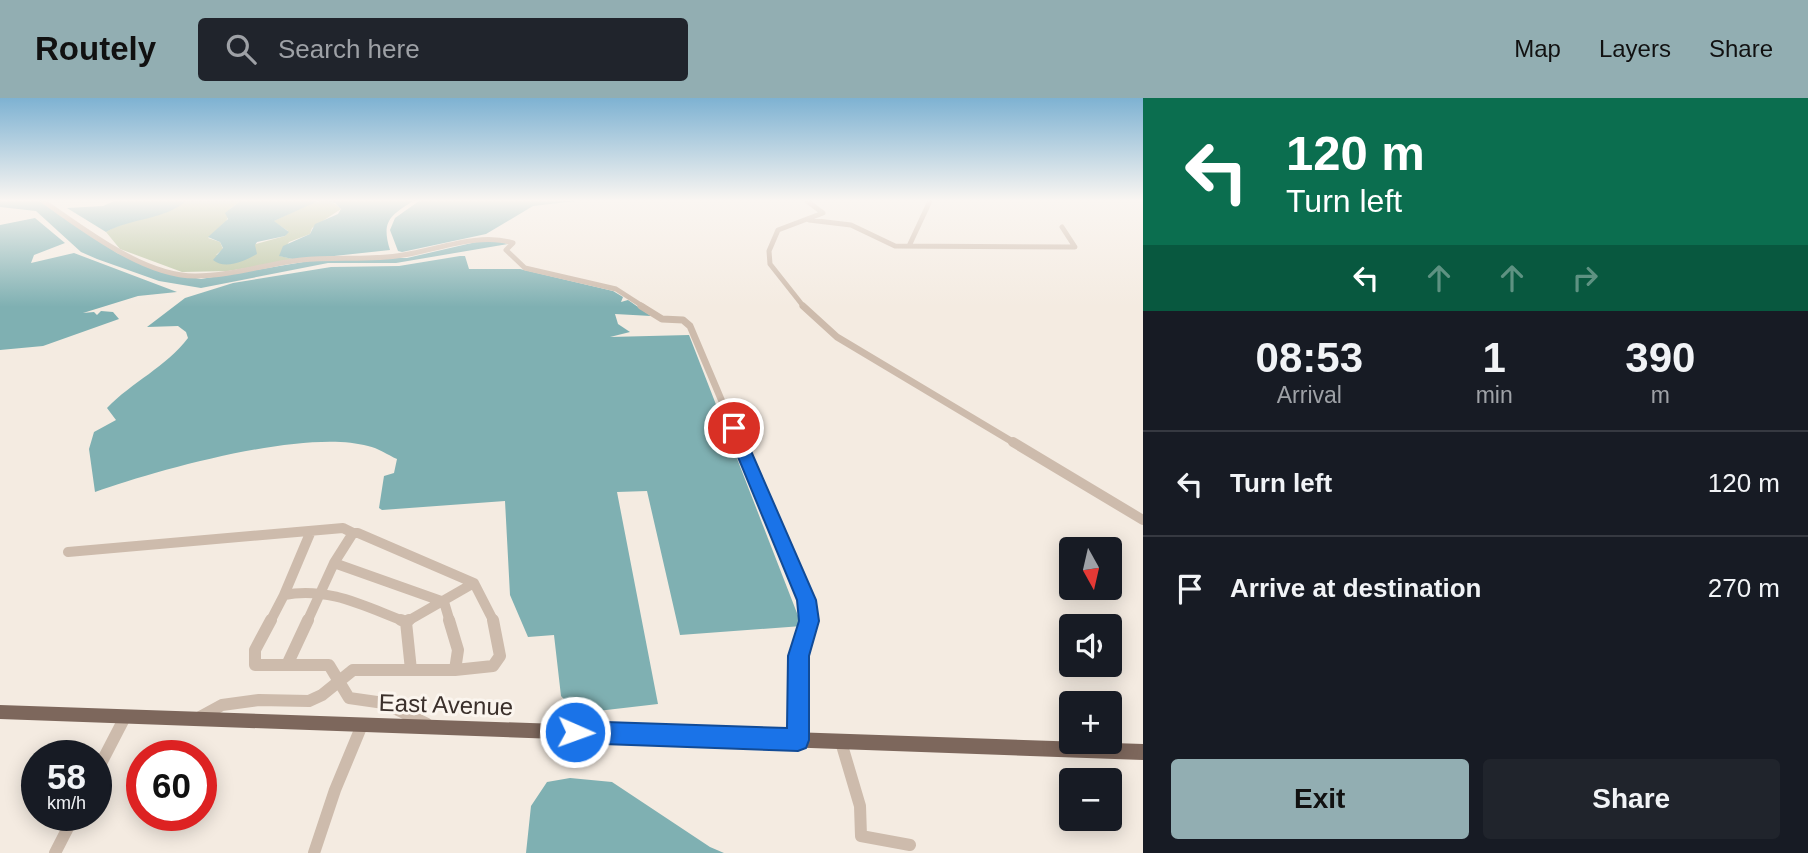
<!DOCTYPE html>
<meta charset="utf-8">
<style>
:root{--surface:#171b24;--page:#20242c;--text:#f1f3f6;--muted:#9ea1a6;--line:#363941;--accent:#92aeb2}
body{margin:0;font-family:Helvetica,sans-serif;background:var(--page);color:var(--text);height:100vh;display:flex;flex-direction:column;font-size:26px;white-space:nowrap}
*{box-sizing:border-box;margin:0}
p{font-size:23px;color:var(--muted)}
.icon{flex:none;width:38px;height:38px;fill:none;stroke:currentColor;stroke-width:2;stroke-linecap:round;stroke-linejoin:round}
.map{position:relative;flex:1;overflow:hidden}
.side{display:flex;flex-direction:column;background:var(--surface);width:665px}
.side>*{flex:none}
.hud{background:#0b6e4f;color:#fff;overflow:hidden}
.needle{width:46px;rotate:172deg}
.buttons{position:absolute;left:1059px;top:439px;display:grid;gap:14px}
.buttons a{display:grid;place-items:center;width:63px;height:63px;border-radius:7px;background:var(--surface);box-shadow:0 4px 18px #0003;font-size:35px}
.speed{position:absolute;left:21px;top:642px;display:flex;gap:14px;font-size:35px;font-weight:700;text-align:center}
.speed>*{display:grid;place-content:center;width:91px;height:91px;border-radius:50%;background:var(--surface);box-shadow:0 4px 18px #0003;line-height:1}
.speed small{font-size:18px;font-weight:400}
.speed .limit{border:10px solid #d22;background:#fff;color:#111}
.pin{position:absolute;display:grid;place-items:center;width:60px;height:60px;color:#fff;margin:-30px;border:4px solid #fff;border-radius:50%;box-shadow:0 2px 7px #0007}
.me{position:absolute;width:77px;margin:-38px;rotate:92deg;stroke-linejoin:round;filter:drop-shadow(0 0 5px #0008)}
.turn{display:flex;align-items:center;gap:24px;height:147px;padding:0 28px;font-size:32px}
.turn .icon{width:91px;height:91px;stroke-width:2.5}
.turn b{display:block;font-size:49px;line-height:60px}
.lanes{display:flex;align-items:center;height:66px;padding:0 28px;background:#0003;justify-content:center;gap:35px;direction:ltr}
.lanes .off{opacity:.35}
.eta{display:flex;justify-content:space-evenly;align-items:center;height:119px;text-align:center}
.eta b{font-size:42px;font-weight:700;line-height:49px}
.action{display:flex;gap:14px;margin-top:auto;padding:14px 28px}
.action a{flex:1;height:80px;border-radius:7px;background:var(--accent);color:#111;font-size:28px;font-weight:700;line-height:80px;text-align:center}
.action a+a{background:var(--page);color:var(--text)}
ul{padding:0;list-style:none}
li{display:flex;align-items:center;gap:21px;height:105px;padding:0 28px;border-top:2px solid var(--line)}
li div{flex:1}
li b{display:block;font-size:26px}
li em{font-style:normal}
header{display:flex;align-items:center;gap:42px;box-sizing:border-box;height:98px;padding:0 35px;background:var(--accent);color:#111}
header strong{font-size:33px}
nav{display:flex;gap:38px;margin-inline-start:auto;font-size:24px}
.search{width:490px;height:63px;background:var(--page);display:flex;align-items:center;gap:18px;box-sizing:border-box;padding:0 24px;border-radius:7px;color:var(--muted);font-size:26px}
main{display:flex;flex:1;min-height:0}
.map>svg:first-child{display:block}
.green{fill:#b8c4a0}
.water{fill:#7fb0b2}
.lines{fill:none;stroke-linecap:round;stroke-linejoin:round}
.minor-far3{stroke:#cdbbac;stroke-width:5}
.minor-far2{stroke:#cdbbac;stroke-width:7}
.minor-far1{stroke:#cdbbac;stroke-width:10}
.minor{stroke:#cdbbac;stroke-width:12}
.major{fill:#7d675c;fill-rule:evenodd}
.route{fill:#1a73e8;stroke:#114b97;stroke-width:2}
.labels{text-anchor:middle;stroke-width:6;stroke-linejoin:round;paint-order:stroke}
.near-street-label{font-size:24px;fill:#3b302b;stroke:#fbf5ee}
</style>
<header>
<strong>Routely</strong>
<div class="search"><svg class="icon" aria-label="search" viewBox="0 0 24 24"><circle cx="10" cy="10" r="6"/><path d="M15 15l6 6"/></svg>Search here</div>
<nav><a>Map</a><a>Layers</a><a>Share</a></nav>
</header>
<main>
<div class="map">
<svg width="1143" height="755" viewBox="0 0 1143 755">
<rect width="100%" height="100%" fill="#f4ebe1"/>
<path class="green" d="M186,103h54l-9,7 -5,14 -18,16 12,4 3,7 -7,6 69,-19 3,-5 -15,-10c20,-7 49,-33 68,-12l-29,19 -2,6 -21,8 -9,14 17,4 -69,11 -46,1 -62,-23 -14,-17c26,-15 55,-15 80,-31z"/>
<path class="water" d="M0,103h39l39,23 39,29 38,17 46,9 126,-21h80l82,-19 19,5 -112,19h-68l-127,25 -42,-7 -62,-22 -16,-7 -45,-41 -36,-4z
M114,103h72c-22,19 -55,17 -80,31l-39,-24 36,-2z
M240,103h78l-44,20 15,11 -4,4 -28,6 -2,3 2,9c-12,7 -32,16 -44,6l10,-12 -3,-6 -12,-5 20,-18 -3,-6z
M326,103h87c-23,15 -32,20 -23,49l-93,10 -18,-4 4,-10 27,-12 5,-10 23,-10 3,-5 -6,-6z
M419,103h157l-43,5 -47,28 -84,18 -4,-1 -8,-21 5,-12z
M35,120l30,25 -31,12 -3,8 43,-10 103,39 -39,4 -55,17 11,-1 3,3 4,-4 12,1 6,7 -76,27 -43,4v-125z
M460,158h5l4,13h51l93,22 10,6 -2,5 7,-2 23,16 -36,-2 3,10 12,8 -20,5 79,-2 113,291 -122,9 -33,-144 -30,1 41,212 -69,8 -3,-10 -18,2 -7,-8 -7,-61 -26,2 -18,-42 -5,-94 -123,9 -3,-2 5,-32 10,-3 3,-14c-9,-4 -19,-11 -29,-13 -62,-18 -211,24 -273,46l-6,-43 5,-17 22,-12 -9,-12c25,-26 59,-41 81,-70l-2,-6 -8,-6 -31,1 38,-29 48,-15 98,-16 68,-1z
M570,680l42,4 98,65 14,6h-198l5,-47 16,-24z"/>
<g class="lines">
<path class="minor-far3" d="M43,103c41,28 100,75 152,75 36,0 71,-12 106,-16 34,-4 68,1 102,-5 34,-5 76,-23 110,-12l-7,7 19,18 91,21 28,18
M809,122l42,5 44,21 180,1 -13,-20
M909,148l21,-45
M804,209l-34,-43 -1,-13 9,-21 45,-17 -16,-12"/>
<path class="minor-far2" d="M641,208l21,13 21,1 7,6 50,118
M803,208l34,31 179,107"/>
<path class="minor-far1" d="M740,344l67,158 2,22
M1013,344l130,78
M68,454l275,-24 10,5
M334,465l19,-30h5l116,50 20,39
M284,497l27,-64
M270,524l14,-27c44,-9 82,12 122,27
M307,524l27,-59 110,39 6,20
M406,524l68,-39"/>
<path class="minor" d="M271,522l-16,30v15h74l20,33 35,5 43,21
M401,522l5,2 5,48
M406,524l3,-2
M287,567l21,-45
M455,572l38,-4 7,-10 -7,-36
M200,619l22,-12 37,-5 50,1 13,-6 31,-25h102l3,-20 -9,-30
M798,642l1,-84 10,-36
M841,644l19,64 1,30 49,9
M96,675l29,-56
M55,755l19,-37
M314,755l21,-63 27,-65"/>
<path class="major" d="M0,607l1143,39v16l-1143,-41z"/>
</g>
<linearGradient id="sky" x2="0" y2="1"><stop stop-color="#7eb2d2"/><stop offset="0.49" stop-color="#faf6f2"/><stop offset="1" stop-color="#faf6f2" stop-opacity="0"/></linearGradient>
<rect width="1143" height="209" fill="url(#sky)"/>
<path class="route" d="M734,325l7,5 75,172 3,21 -10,35v84l-3,8 -8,3 -223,-8 -8,-3 -4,-8 4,-8 8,-3 212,7 1,-72 11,-35 -2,-21 -71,-172z"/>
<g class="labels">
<g class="near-street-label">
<text transform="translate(446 607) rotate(2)" y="8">East Avenue</text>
</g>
</g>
</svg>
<div class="buttons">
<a><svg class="needle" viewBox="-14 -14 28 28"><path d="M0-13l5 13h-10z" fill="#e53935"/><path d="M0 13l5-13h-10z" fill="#9ea1a6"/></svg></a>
<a><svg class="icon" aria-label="sound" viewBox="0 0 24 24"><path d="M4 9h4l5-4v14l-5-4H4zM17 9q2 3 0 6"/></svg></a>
<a>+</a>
<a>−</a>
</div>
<div class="speed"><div>58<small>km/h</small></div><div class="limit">60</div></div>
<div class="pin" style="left:734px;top:330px;background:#d93025"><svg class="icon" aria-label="arrive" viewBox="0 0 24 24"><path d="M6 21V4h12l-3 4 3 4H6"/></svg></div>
<svg class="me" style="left:575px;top:634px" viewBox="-20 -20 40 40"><circle r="17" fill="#1a73e8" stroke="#fff" stroke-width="3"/><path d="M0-11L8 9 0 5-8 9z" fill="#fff"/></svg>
</div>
<section class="side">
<div class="hud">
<div class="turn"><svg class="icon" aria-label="left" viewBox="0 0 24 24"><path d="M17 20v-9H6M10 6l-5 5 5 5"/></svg><div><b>120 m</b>Turn left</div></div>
<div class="lanes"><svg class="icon" aria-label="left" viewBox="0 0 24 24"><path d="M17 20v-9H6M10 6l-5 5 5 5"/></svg><svg class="icon off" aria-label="ahead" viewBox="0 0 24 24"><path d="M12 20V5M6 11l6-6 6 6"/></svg><svg class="icon off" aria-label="ahead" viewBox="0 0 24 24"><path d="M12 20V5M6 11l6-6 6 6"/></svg><svg class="icon off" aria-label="right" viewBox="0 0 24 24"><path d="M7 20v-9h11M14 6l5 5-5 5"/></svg></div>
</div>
<div class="eta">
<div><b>08:53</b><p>Arrival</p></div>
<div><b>1</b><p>min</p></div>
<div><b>390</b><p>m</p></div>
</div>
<ul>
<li><svg class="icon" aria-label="left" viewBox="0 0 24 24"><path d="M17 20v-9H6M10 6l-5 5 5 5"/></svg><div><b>Turn left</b></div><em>120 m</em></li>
<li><svg class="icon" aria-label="arrive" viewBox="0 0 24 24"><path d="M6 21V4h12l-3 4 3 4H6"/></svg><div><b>Arrive at destination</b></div><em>270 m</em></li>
</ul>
<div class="action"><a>Exit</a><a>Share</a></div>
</section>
</main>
